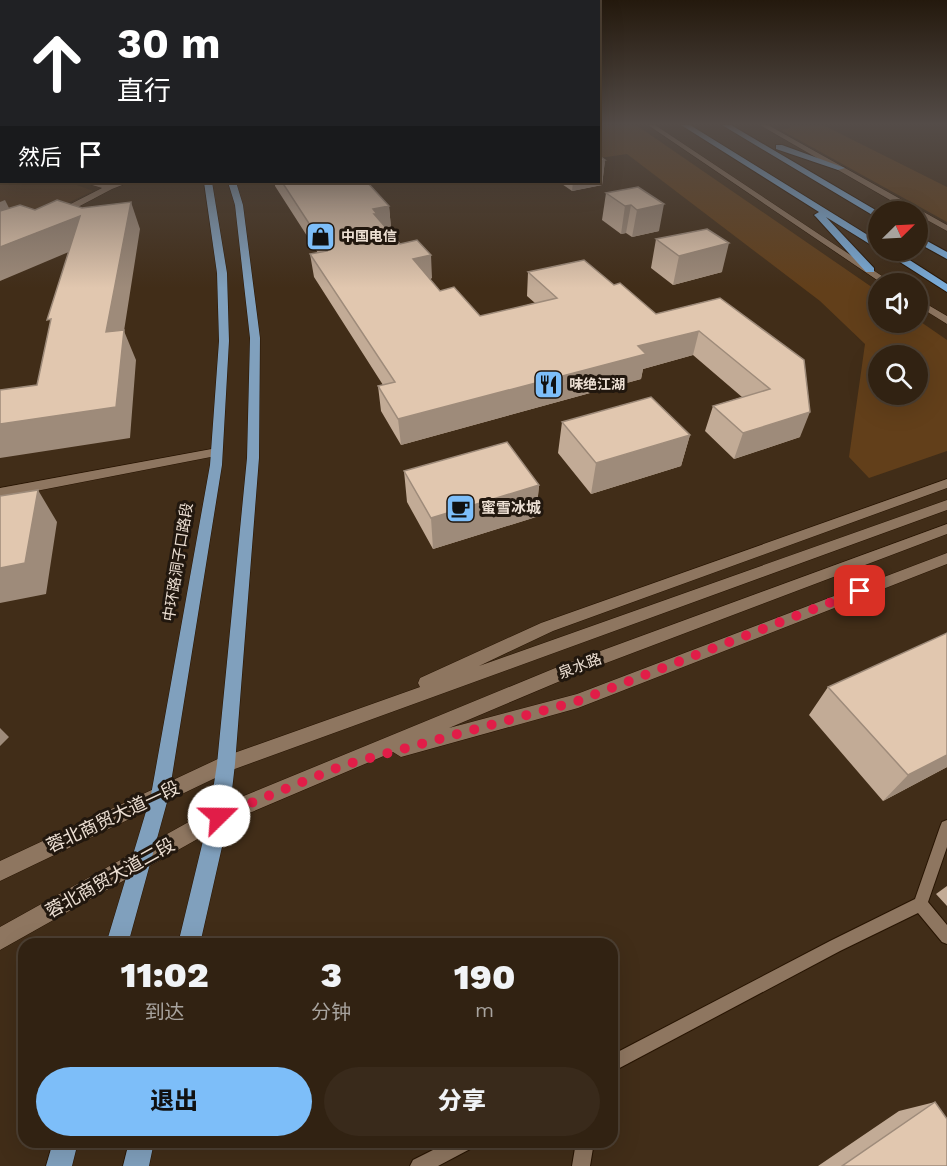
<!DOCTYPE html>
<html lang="zh">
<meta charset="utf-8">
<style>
:root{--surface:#312212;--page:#392a1b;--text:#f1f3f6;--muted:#a8a49f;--line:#4c3f32;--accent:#7dbef9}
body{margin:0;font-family:"Work Sans","Noto Sans SC",sans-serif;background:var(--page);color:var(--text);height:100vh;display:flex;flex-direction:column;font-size:22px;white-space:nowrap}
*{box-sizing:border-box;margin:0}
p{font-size:20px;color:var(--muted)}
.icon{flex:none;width:33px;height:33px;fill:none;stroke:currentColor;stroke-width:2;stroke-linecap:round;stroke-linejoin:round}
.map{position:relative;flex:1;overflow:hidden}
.sheet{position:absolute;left:18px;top:938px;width:600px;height:210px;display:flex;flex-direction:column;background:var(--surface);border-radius:18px;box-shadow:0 6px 24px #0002,0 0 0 2px var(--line)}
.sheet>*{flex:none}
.hud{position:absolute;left:0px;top:0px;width:600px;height:183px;box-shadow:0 6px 24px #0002,0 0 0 2px var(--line);background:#202124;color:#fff;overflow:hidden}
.needle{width:39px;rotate:66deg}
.controls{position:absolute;left:868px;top:201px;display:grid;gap:12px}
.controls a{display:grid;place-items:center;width:60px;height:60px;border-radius:50%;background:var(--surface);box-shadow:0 6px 24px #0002,0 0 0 2px var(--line);font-size:30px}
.pin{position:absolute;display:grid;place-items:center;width:51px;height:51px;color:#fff;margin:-26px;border-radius:12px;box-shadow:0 3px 9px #0006}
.me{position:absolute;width:66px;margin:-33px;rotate:68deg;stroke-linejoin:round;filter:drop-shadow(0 0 4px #0008)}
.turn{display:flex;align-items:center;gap:21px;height:126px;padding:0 18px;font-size:27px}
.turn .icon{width:78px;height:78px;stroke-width:2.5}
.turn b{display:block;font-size:42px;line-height:51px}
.then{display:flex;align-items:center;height:57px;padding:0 18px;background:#0003;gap:12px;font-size:22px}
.eta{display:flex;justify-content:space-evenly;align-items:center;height:102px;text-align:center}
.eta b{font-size:36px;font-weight:800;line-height:42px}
.action{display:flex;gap:12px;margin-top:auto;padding:12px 18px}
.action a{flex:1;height:69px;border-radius:36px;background:var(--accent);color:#111;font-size:24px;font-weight:800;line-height:69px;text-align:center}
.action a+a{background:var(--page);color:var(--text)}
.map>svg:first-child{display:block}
.built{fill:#4e341a}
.green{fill:#623f1a;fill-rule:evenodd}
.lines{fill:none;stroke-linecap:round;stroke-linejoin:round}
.service-casing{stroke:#271402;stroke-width:2}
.minor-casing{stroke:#271402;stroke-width:1}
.secondary-casing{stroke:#271402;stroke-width:1}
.primary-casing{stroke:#271402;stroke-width:1}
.trunk-casing{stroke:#271402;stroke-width:2}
.service{fill:#8e7660;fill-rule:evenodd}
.minor{fill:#8e7660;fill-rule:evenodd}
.secondary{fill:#8e7660;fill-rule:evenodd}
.primary{fill:#80a0bd;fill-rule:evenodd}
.trunk{fill:#7baedc;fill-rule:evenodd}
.wall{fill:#c2ab96}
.shaded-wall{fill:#9e8b7a}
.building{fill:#e1c7af;stroke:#9e8b7a;stroke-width:1.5}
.route{stroke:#e11d48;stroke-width:10;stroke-dasharray:0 18}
.labels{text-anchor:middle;stroke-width:6;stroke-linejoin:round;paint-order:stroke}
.far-poi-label{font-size:14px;font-weight:bold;fill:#ede0d4;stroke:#21170e;text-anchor:start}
.poi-label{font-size:15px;font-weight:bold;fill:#ede0d4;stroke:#21170e;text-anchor:start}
.street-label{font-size:15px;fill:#ede0d4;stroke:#21170e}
.near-street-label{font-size:18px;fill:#ede0d4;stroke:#21170e}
</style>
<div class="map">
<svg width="947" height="1166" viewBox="0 0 947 1166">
<rect width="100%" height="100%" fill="#412d18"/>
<path class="built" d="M0,174l2,8h67l24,9 -93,44z"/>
<path class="green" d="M598,125h38l243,167v30h39v-2l29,20v111l-78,27 -20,-21 16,-113 -45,-43 -193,-147 -28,4zM879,356h39v38h-39z
M788,125h35l124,62v35l-166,-92 10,-2z"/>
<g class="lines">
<defs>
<path id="service" d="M947,820v27l-19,55 19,23v19l-5,-2 -24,-29 -78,38 -228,121v-17l218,-114 85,-42 25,-72 2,-5z
M449,1142h26l-3,6 -34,18h-28l3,-6z
M576,1142h18l-4,24h-18z"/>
<path id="minor" d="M0,147h2v5h-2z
M82,182l27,3 21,-3 -18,7 -53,28h-6v-4l49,-25z
M217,448l4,1v6l-221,43v-10z"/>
<path id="secondary" d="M648,125h7l239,159h-11z
M760,125h8l179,100v6l-29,-16v-3h-7z
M918,299l29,17v8l-29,-18z
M947,479v9l-394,143 -74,35 468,-166v10l-715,260 -232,111v-20l220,-103 200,-71 -2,-4 2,-5 121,-55z
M947,524v10l-370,140 -128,54 128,-34 370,-141v11l-369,144 -177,49 -8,-5 -167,71 -226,127v-23l212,-118 353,-145z"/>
<path id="primary" d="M204,182h8l15,91 2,68 -7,124 -53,330 -41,149h-22l45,-149 59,-330 9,-124 -2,-68z
M228,182h8l7,23 17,133 -1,120 -24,306 -6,52 -29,128h-22l31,-128 8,-52 30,-306 3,-120 -15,-133z
M53,1142h25l-6,24h-26z
M129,1142h25l-5,24h-26z"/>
<path id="trunk" d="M681,125h9l189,117v7l-3,-1 -50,-31 48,51v4h-8l-50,-55 -2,-2 5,-3z
M722,125h9l148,87v7z
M776,145h6l63,23 -7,2 -62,-21z
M918,236l29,16v7l-29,-16z
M881,250h13l53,34v8z"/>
</defs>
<use href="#service" class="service-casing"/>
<use href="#minor" class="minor-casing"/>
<use href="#secondary" class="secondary-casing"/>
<use href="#primary" class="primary-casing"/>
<use href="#trunk" class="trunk-casing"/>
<use href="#service" class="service"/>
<use href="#minor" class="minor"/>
<use href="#secondary" class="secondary"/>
<use href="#primary" class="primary"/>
<use href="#trunk" class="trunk"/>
</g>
<path class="wall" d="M605,160l-3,25 -30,6 -13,-9h39z
M275,182h92l22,24 2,22 -4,1 45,49 -2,1 10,12 40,25 55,-13 -8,-7 1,-24 86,13 42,29 64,-16 80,139 -66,22 -29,-28 8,-25 29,-9 -49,-42 -50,14 -2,10 -240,66 -20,-34 -3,-25 5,-1 -69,-108 -4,-23 8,-1 -43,-67z
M638,187l21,44 -27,6 -6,-4 -5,1 -19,-14 4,-27z
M656,239l66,33 -49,13 -22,-17z
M562,422l128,13 -9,31 -90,28 -33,-41z
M404,471l135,14 -3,32 -103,32 -26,-47z
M828,687l119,80 -64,34 -74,-86z
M947,886v20l-11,-12z
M935,1102l12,64h-129l81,-55z"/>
<path class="shaded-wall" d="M605,160l-3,25 -30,6 1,-9h25v-21z
M5,200l13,26 -18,8v-32z
M131,202l9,27 -16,102 12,29 -6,78 -130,20v-34l106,-92z
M664,204l-5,27 -27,6 5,-27z
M631,205l-5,28 -5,1 4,-28z
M389,206l2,22 -12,3 -6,-22z
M80,216l10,27 -90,38v-34z
M729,243l-7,29 -49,13 6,-29z
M431,255l1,23 -17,4 -2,-23z
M699,331l-6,24 -50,14 -2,10 -240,66 -3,-26 240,-73z
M810,412l-10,25 -66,22 9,-26z
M690,435l-9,31 -90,28 5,-31z
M539,485l-3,32 -103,32 -2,-31z
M38,490l19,32 -11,72 -46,9v-35z
M0,728l9,9 -9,9z
M947,755v12l-64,34 25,-26z"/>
<path class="building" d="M598,155l7,5 -7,1z
M282,182h85l22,24 -16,3 4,5h-3l26,30 17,-4 14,15 -18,4 27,32 14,-4 26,29 77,-18 -29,-26 56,-12 30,25 6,-2 36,31 64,-16 84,62 6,52 -67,21 -30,-27 57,-17 -71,-58 -61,15 8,8 -248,65 -20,-33 17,-4 -85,-128 17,-3z
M638,187l26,17 -27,6 -6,-5 -6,1 -19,-13z
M57,200l25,8 49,-6 -25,130 18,-2 -8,77 -116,17v-34l37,-5 14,-66 -4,1 33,-104 -80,31v-36l20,-6 15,5z
M707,229l22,14 -50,13 -23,-17z
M651,397l39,38 -94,28 -34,-41z
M507,442l32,43 -108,33 -27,-47z
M38,490l-13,73 -25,5v-72z
M947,633v122l-39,20 -80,-88z
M935,1102l12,17v47h-105z"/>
<linearGradient id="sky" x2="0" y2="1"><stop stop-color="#24190d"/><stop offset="0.43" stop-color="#544c48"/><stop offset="1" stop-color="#544c48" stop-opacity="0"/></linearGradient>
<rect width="947" height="288" fill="url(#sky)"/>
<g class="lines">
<path class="route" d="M219,816l125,-51 234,-64 282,-110"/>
</g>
<defs>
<symbol id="shop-square" viewBox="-11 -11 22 22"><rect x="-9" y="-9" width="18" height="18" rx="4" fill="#7dbef9" stroke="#21170e"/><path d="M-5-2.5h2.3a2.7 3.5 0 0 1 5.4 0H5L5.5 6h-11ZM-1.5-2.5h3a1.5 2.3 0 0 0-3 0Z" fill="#111"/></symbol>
<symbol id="restaurant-square" viewBox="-11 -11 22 22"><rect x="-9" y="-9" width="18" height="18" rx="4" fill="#7dbef9" stroke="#21170e"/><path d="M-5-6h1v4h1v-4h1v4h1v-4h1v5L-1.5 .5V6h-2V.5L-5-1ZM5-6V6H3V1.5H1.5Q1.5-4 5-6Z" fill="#111"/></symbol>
<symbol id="cafe-square" viewBox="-11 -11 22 22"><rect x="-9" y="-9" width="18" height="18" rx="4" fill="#7dbef9" stroke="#21170e"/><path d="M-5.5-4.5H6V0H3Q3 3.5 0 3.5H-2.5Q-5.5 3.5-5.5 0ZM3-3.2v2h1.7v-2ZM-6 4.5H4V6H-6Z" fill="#111"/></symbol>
</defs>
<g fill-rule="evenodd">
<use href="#shop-square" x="304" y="220" width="33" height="33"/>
<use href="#restaurant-square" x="532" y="368" width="33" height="33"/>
<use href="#cafe-square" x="444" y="492" width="33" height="33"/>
</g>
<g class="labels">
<g class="far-poi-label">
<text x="341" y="241">中国电信</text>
<text x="569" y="389">味绝江湖</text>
</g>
<g class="poi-label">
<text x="481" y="513">蜜雪冰城</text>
</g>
<g class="street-label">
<text transform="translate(178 562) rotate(-81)" y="5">中环路洞子口路段</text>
<text transform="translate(580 666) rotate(-21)" y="5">泉水路</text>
</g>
<g class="near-street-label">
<text transform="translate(113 817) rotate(-25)" y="6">蓉北商贸大道一段</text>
<text transform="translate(110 878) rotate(-29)" y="6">蓉北商贸大道二段</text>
</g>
</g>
</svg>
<div class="controls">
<a><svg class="needle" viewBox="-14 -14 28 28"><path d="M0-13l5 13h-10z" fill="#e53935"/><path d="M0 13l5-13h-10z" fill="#a8a49f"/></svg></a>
<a><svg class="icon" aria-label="sound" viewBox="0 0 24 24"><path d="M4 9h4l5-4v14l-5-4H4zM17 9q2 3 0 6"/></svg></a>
<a><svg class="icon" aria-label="search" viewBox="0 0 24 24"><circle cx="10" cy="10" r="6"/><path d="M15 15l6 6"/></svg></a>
</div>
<div class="pin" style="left:860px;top:591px;background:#d93025"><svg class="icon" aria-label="arrive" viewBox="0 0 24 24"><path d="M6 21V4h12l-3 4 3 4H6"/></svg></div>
<svg class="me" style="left:219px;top:816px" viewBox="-20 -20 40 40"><circle r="19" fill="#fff"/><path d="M0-13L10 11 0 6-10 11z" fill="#e11d48"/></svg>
<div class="hud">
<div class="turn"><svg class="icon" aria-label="ahead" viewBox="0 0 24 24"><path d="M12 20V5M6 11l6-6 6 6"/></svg><div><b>30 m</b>直行</div></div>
<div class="then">然后<svg class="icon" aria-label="arrive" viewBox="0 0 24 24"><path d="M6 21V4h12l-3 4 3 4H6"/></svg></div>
</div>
<section class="sheet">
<div class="eta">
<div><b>11:02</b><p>到达</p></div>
<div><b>3</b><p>分钟</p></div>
<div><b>190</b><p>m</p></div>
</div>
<div class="action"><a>退出</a><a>分享</a></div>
</section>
</div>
